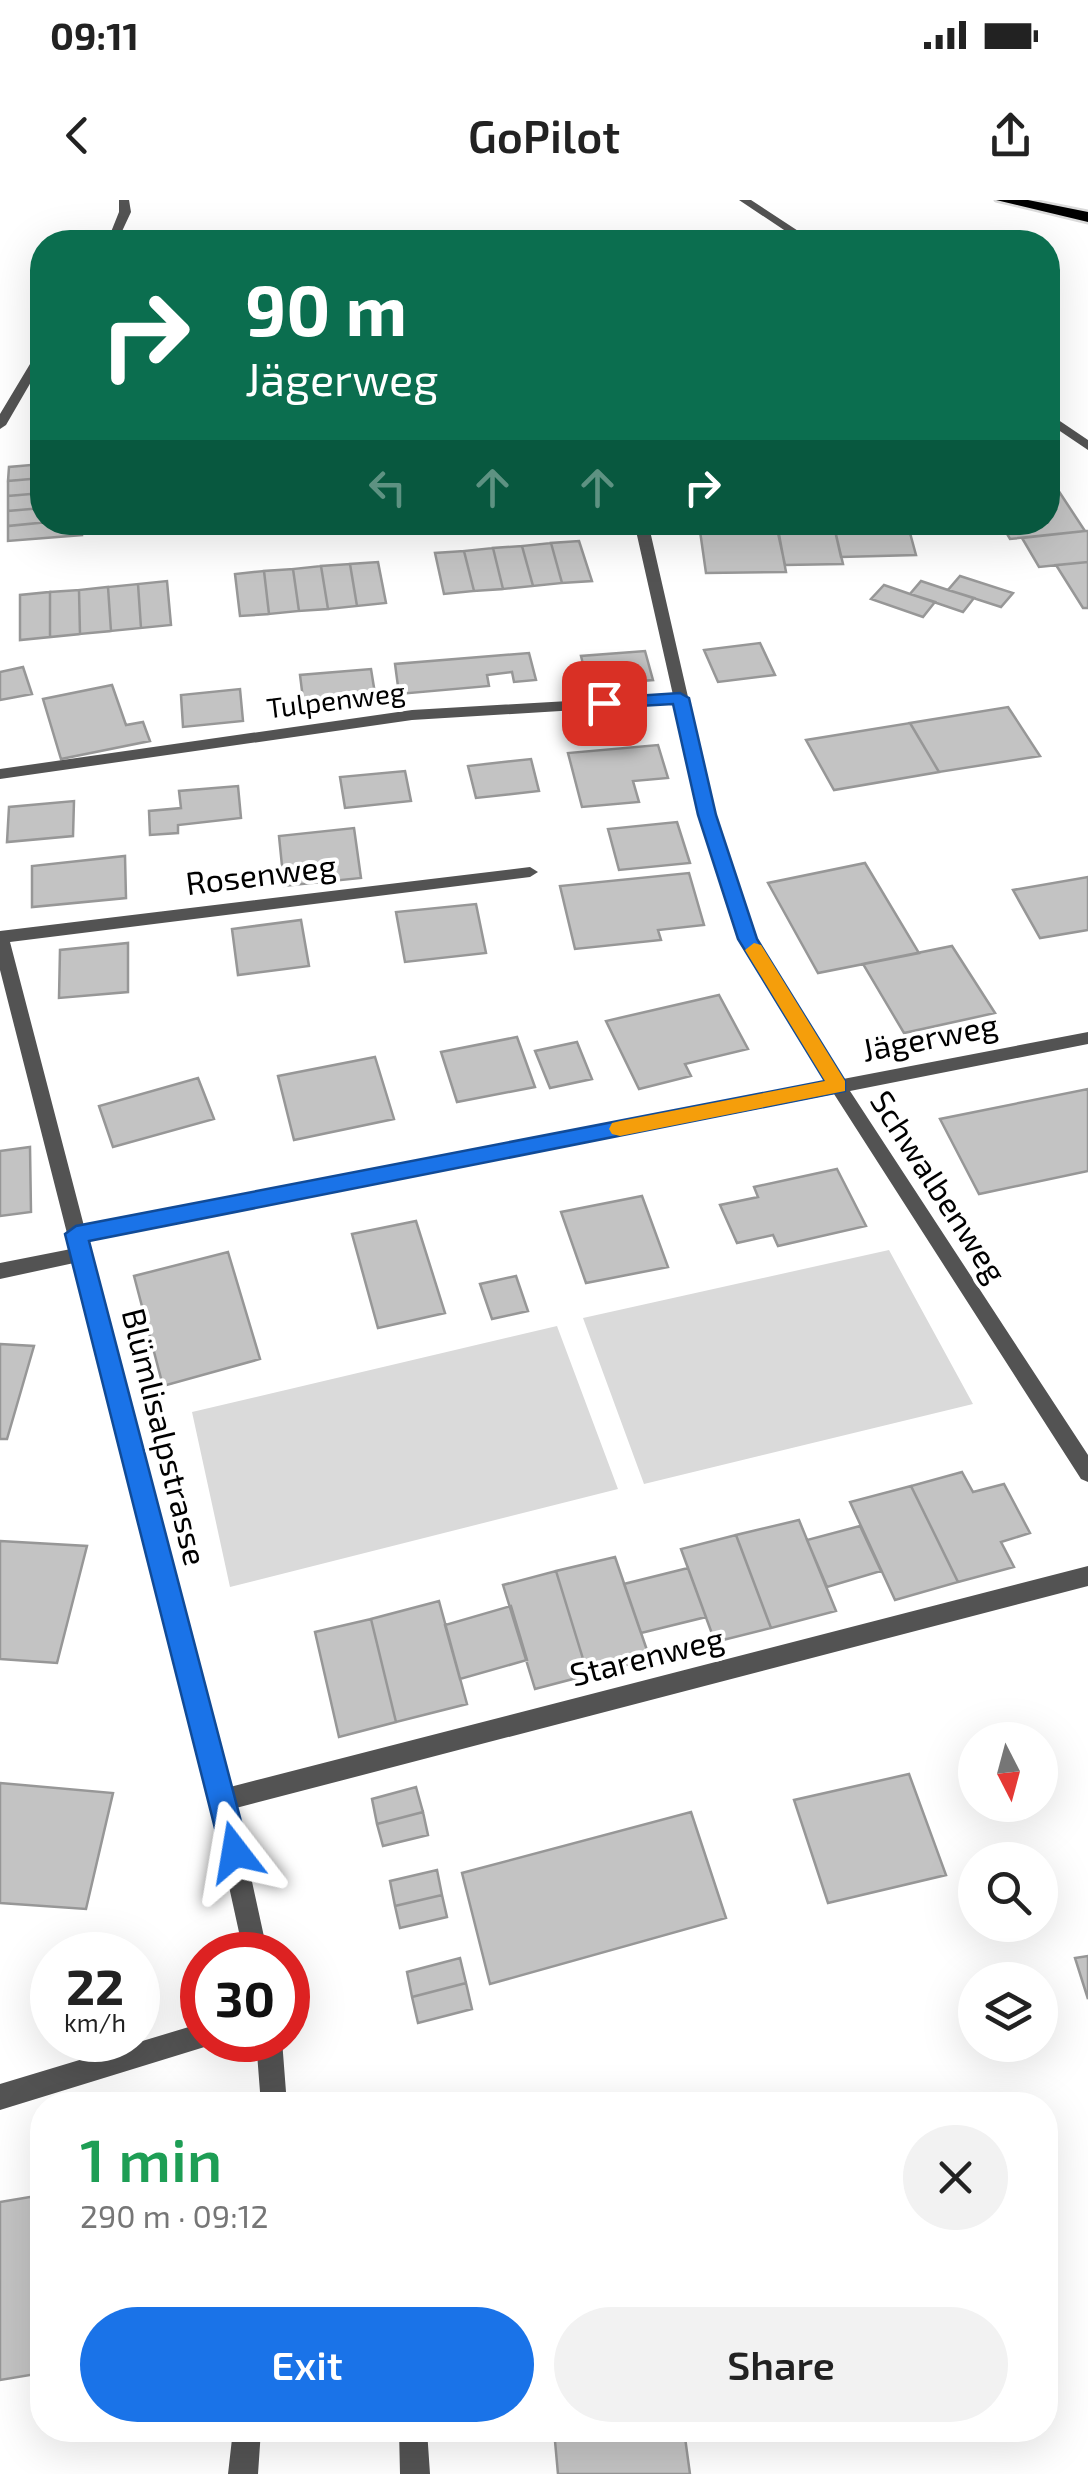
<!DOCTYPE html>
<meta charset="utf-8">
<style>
:root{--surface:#fff;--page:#f2f2f2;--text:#222;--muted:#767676;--accent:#1a73e8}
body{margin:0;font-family:"Exo 2",sans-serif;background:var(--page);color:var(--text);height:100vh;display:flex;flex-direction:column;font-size:38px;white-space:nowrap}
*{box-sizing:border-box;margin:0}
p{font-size:32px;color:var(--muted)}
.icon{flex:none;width:55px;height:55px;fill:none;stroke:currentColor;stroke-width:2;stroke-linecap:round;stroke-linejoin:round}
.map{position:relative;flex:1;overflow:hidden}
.sheet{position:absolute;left:30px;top:1892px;width:1028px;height:350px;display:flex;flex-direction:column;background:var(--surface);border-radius:40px;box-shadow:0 10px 40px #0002}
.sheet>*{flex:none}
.guide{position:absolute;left:30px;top:30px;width:1030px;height:305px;border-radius:40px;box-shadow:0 10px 40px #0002;background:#0b6e4f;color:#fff;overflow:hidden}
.needle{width:65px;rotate:174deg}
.tools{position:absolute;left:958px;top:1522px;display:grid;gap:20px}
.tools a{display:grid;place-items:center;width:100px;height:100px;border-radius:50%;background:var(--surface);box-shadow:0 10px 40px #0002;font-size:50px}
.speed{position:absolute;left:30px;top:1732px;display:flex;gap:20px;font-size:50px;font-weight:700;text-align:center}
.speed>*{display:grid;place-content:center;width:130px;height:130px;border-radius:50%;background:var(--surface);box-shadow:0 10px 40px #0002;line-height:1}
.speed small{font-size:25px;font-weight:400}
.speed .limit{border:15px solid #d22;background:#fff;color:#111}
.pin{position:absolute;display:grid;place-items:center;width:85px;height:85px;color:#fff;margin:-42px;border-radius:20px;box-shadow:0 5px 15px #0006}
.me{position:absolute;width:110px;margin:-55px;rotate:346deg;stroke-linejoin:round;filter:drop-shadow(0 0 8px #0008)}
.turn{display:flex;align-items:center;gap:35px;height:210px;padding:0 50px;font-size:45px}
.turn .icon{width:130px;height:130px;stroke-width:2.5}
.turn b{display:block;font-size:70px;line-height:85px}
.lanes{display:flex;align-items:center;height:95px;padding:0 50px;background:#0003;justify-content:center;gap:50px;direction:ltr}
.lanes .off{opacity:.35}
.round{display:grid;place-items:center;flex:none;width:105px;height:105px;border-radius:52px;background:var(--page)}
.headline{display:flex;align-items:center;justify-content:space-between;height:170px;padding:0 50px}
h1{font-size:60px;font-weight:600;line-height:75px;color:#1e9e55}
.primary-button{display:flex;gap:20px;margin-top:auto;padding:20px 50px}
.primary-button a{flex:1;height:115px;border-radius:60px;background:var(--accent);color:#fff;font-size:40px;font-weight:600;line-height:115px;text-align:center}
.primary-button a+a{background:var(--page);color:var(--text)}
.status{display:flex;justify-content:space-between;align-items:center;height:70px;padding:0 50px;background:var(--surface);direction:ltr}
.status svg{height:28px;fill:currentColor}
header{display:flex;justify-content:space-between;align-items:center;height:130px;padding:0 50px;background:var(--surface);font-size:45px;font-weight:600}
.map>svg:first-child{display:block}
.green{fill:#dadada}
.building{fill:#c3c3c3;stroke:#979797;stroke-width:2.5}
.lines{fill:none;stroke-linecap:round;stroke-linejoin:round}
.highway-casing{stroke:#dbdbdb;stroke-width:5}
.lane{fill:#535353;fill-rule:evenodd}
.street{fill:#535353;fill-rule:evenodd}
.highway{fill:#000;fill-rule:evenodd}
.route{fill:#1a73e8;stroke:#114b97;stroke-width:2.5}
.slow{fill:#f59e0b}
.labels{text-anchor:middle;stroke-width:8;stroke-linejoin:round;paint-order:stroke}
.far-street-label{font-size:28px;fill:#000;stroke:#fff}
.street-label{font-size:32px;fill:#000;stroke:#fff}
</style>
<div class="status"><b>09:11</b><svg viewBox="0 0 49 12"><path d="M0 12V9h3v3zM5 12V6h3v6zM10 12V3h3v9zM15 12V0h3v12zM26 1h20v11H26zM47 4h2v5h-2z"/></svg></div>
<header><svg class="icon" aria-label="back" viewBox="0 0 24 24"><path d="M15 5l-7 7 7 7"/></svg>GoPilot<svg class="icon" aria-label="share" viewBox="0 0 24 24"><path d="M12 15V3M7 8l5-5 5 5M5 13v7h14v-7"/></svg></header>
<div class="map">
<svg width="1088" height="2274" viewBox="0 0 1088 2274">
<rect width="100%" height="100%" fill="#fff"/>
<path class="green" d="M889,1050l84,154 -329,80 -61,-166z
M557,1126l61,163 -388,98 -38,-175z"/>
<path class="building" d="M42,264v14l-34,3 1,-14z
M42,278v15l-34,3v-15z
M1058,290l27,41 -75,8 -10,-17h48v-31z
M42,293v15l-34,3v-15z
M42,308v14h6l-40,4v-15z
M48,322h33l1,13 -74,6v-15z
M833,322l10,42 -58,1 -9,-41z
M833,322h74l9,33 -75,2z
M778,329l8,43 -80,1 -6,-42z
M1085,331h3v31l-49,5 -17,-29z
M579,341l13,40 -30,2 -11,-40z
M551,343l11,40 -29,3 -11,-40z
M522,346l11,40 -30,3 -10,-41z
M493,348l10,41 -29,2 -10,-40z
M464,351l10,40 -30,3 -9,-41z
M378,362l8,41 -29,3 -7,-42z
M1088,362v46h-5l-27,-43z
M350,364l7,42 -29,3 -7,-43z
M321,366l7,43 -29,2 -6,-42z
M293,369l6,42 -30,3 -5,-43z
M264,371l5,43 -29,2 -5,-42z
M960,376l53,17 -12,14 -53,-17z
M167,381l4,44 -30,3 -3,-44z
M921,381l27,9 26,8 -11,14 -53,-18z
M138,384l3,44 -30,3 -3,-44z
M884,385l26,9 25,8 -12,15 -52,-18z
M108,387l3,44 -31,3 -1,-44z
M79,390l1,44 -30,3v-45z
M50,392v45l-30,3v-45z
M760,443l15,32 -57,7 -14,-32z
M645,451l8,29 -65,5 -7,-29z
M529,453l7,27 -22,2 -2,-10 -25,3 2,11 -90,8 -4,-30z
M23,467l9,27 -32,6v-28z
M371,469l5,31 -72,7 -4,-32z
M112,485l14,40 17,-3 7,19 -89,18 -18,-60z
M240,489l3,32 -60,6 -2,-32z
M1008,507l32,49 -101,16 -29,-49z
M910,523l29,49 -105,18 -28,-50z
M658,545l10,33 -35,3 6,21 -57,5 -14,-54z
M531,559l8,32 -63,7 -8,-32z
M405,571l6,30 -66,7 -5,-31z
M238,586l3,32 -63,7v8l-28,2 -1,-24 32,-3 -2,-17z
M74,601l-1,35 -66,6 2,-35z
M677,622l13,41 -71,7 -11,-41z
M354,628l7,50 -77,8 -5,-50z
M125,656l1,42 -94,9v-41z
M865,663l54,90 -101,20 -50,-90z
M689,673l15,52 -46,5 3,10 -86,9 -15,-63z
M1088,677v53l-48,8 -27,-48z
M476,704l10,49 -81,9 -9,-50z
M301,720l8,46 -71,9 -6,-46z
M128,743v49l-69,6 1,-48z
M952,746l43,67 -91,20 -41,-69z
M719,795l29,54 -63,15 6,12 -52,13 -33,-68z
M517,837l18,50 -78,15 -16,-50z
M577,842l15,37 -42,9 -15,-37z
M375,857l19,62 -100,21 -16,-64z
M198,878l16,41 -101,28 -14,-41z
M1088,889v82l-109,23 -39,-75z
M30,947l1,65 -31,4v-65z
M837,969l29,57 -88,20 -5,-11 -36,8 -17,-38 38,-8 -4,-10z
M642,996l26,71 -82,16 -25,-71z
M416,1021l29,92 -67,15 -26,-94z
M228,1052l32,107 -97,27 -29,-110z
M516,1076l12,35 -36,8 -12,-35z
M0,1144l34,2 -27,93h-7z
M962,1272l11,20 31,-8 26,49 -29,9 13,25 -56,15 -47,-96z
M911,1286l47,96 -63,18 -45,-98z
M799,1320l37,91 -65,17 -35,-93z
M860,1326l21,45 -54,16 -20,-47z
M736,1335l35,93 -56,14 -34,-93z
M0,1341l87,5 -30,117 -57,-4z
M615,1357l35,102 -62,16 -32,-104z
M688,1368l18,49 -65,16 -17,-49z
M556,1371l32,104 -53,14 -32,-104z
M439,1401l28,103 -71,18 -25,-103z
M511,1406l16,54 -67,19 -15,-54z
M371,1419l25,103 -57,15 -24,-105z
M909,1574l37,101 -118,28 -34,-103z
M0,1583l113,10 -27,116 -86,-6z
M416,1587l7,25 -46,12 -5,-25z
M423,1612l5,23 -45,11 -6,-22z
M691,1612l35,106 -236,66 -28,-111z
M437,1670l5,25 -47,11 -5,-25z
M442,1695l5,22 -47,11 -5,-22z
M1088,1756v43l-13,-41z
M460,1758l6,25 -54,14 -5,-25z
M466,1783l6,26 -54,14 -6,-26z
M42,1995v178l-42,7v-178z
M554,2230h130l6,44h-132z"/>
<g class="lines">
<defs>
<path id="highway" d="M996,0h32l60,12v10z"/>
</defs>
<use href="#highway" class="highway-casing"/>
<path class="lane" d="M202,1823v17h11l-2,5 -211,65v-26z
M399,2230h28l3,44h-30z"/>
<path class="street" d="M119,0h10l2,12 -14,30h-10l12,-30z
M739,0h12l64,42h-13z
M42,150v13l-36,62 -6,4v-15l36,-60z
M1048,213l40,27v10l-40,-27z
M634,322h14l67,293 41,124 87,140 245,-47v12l-238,47 238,364v27l-7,-3 -247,-385 -746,146 142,547 858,-221v20l-852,222 32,147h-24l-34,-155 -136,-537 -74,16v-16l71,-14 -71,-279v-39l530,-64 8,5 -8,5 -520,65 74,284 743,-144 -87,-143 -41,-124 -25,-111 -262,16 -412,59v-10l412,-59 261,-15z
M256,1840h26l5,65h-26z
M233,2230h28l-3,44h-30z"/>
<use href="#highway" class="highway"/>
</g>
<path class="route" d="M680,493l9,5 27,117 41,124 88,142v10l-756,150 160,611 -4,10 -10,4 -10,-4 -4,-10 -156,-618 11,-8 749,-145 -87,-142 -40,-124 -25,-111 -69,4 -9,-5 9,-5z"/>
<path class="slow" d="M754,743l7,2 84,136v10l-225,45 -8,-2 -3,-5 3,-6 8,-2 205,-40 -80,-131z"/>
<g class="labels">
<g class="far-street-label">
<text transform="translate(336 500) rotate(-7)" y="10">Tulpenweg</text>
</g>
<g class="street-label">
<text transform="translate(261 675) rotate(-7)" y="11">Rosenweg</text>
<text transform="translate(930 838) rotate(-11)" y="11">Jägerweg</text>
<text transform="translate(938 987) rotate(57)" y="11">Schwalbenweg</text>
<text transform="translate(164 1237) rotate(76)" y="11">Blümlisalpstrasse</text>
<text transform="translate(647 1457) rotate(-14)" y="11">Starenweg</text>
</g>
</g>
</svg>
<div class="tools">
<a><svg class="needle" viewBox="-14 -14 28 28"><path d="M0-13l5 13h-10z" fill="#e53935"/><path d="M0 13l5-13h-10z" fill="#767676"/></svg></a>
<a><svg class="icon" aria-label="search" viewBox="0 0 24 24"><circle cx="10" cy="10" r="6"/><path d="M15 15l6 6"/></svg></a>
<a><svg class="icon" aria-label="layers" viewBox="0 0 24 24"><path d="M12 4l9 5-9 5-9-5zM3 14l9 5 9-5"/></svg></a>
</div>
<div class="speed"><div>22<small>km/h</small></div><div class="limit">30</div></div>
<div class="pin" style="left:604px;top:503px;background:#d93025"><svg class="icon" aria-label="arrive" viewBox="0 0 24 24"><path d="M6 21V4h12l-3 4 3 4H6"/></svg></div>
<svg class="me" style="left:235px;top:1652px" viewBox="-20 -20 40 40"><path d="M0-17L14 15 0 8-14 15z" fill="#1a73e8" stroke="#fff" stroke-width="4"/></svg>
<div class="guide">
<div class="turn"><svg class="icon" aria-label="right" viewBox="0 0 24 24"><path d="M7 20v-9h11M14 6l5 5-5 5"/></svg><div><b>90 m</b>Jägerweg</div></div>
<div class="lanes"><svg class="icon off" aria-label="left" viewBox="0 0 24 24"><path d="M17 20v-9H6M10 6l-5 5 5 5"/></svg><svg class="icon off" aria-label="ahead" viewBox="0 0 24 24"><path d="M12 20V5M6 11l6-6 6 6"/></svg><svg class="icon off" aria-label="ahead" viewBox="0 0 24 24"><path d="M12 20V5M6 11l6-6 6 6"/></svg><svg class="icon" aria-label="right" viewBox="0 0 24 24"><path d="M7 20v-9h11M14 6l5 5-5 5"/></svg></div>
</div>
<section class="sheet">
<div class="headline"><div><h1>1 min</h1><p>290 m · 09:12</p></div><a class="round"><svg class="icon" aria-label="close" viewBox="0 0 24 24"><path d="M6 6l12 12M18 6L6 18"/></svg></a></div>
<div class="primary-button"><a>Exit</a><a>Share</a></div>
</section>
</div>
